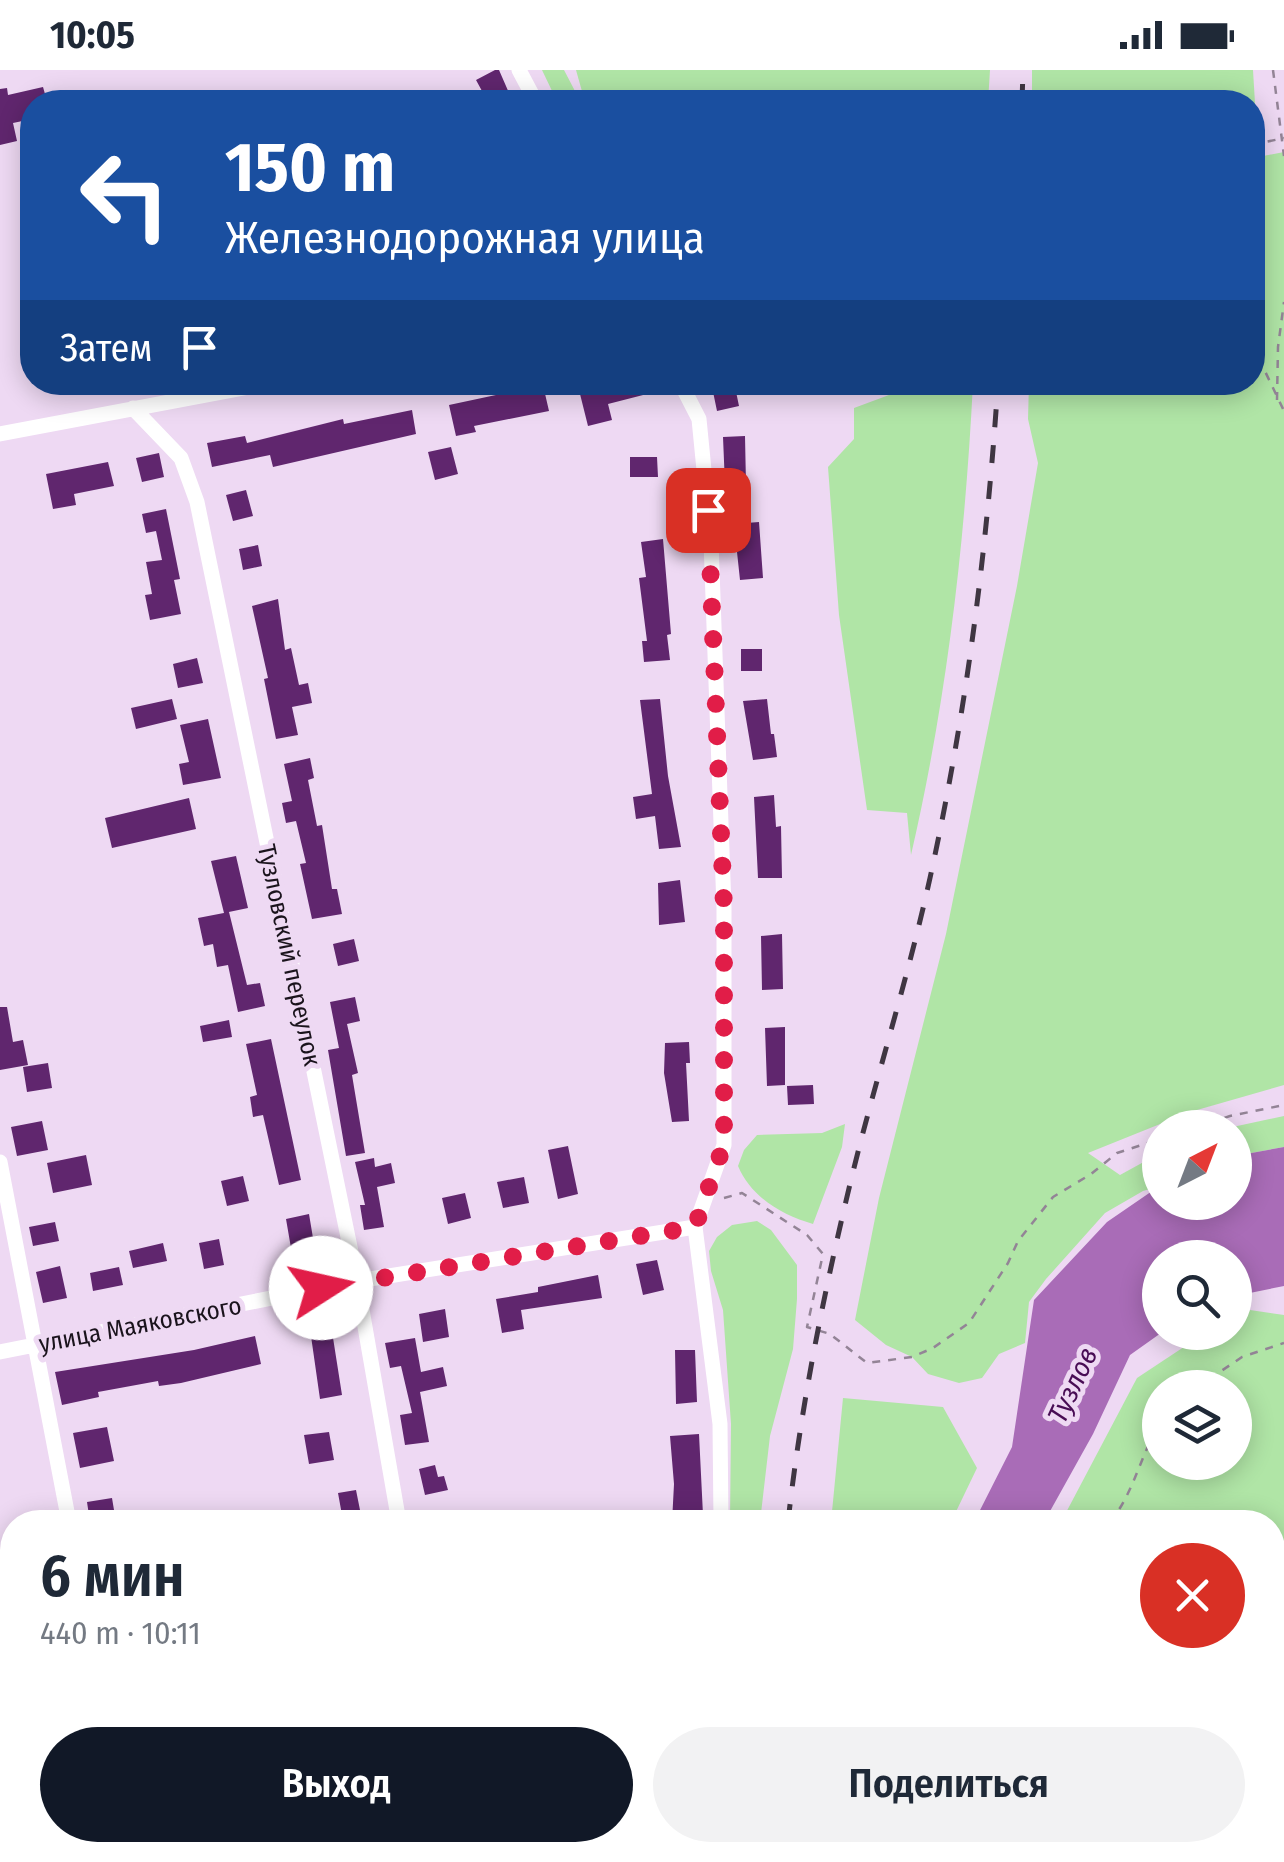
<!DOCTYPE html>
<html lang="ru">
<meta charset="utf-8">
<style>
:root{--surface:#fff;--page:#f2f2f3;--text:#1f2937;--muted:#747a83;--accent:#111827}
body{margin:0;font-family:"Fira Sans Condensed",sans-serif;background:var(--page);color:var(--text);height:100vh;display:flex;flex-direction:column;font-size:38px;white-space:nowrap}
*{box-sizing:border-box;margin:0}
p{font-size:32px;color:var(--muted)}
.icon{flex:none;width:55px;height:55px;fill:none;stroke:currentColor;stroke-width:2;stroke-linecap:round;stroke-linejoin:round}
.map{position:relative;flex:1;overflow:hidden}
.sheet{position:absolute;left:0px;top:1440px;width:1285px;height:352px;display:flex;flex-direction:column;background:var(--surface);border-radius:40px 40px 0 0;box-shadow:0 5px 25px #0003}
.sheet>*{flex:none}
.top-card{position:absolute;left:20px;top:20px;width:1245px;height:305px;border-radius:40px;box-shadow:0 5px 25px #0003;background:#1a4fa0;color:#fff;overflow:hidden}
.needle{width:65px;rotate:42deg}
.tools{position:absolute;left:1142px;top:1040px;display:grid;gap:20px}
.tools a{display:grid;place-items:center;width:110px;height:110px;border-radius:50%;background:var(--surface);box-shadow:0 5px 25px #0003;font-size:50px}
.pin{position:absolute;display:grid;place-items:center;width:85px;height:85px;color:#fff;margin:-42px;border-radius:20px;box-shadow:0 5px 15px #0006}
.me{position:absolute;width:110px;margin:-55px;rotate:80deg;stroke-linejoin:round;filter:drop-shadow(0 0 8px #0008)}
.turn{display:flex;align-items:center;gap:35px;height:210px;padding:0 40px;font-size:45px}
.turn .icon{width:130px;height:130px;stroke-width:2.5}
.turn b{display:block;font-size:70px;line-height:85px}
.then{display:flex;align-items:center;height:95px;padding:0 40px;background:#0003;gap:20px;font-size:38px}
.round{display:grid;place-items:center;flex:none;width:105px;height:105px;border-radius:52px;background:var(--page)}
.overview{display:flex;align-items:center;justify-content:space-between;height:170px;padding:0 40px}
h1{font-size:60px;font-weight:600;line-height:75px}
.action{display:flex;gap:20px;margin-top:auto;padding:20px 40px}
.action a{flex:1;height:115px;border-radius:60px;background:var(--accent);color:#fff;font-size:40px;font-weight:600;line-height:115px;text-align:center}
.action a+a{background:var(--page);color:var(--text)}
.status{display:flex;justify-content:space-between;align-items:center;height:70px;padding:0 50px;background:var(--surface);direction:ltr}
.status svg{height:28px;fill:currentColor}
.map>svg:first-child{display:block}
.green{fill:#b0e5a6;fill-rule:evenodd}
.water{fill:#a96cb7}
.building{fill:#60266e}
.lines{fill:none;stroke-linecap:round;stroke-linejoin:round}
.path{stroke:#938496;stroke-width:2.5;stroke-dasharray:8 8;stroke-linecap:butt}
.lane{stroke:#fff;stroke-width:8}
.street{stroke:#fff;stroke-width:15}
.rail{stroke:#3f3642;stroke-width:5;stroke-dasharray:18 18;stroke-linecap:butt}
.route{stroke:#e11d48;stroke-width:18;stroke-dasharray:0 32.4}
.labels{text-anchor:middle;stroke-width:10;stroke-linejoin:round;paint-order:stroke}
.street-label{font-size:25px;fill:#1a131c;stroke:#eed9f3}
.water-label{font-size:28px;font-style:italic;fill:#480c54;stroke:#eed9f3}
</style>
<div class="status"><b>10:05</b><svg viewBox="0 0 49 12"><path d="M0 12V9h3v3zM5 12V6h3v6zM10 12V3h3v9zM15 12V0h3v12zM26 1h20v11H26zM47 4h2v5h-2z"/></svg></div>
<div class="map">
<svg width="1284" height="1792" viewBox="0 0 1284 1792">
<rect width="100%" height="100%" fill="#eed9f3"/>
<path class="green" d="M542,0h22l12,23 -3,9h-10l-10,-9z
M576,0h414l-2,32h-403z
M1032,0h221l3,50 -3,1 -1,-19h-220z
M1284,82v933l-94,27 -102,41 32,22 40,-22v33l-17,5 -38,22 -59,66 -17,23 -4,41 -26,11 -17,24 -23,5 -31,-9 -16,-17 -26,-12 -31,-25 24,-122 67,-264 71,-348 21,-123 -10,-44 1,-36 223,-1 1,-224z
M924,312l49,1c-8,159 -26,316 -62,472l-4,-42 -40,-3 -28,-195 -11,-148 26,-28v-31z
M1284,1046v31l-49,9v-28h-7z
M845,1054l-3,23 -29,77c-31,-9 -62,-27 -75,-58l6,-16 13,-15 65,-2z
M757,1151l14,9 26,35v34l-4,50 -23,87 -10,86h-30l1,-98 -8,-114 -12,-39 -2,-20 8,-14 15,-12z
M1250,1240l34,5v547h-252l-4,-12h244v-328h-211l76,-144 68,-45 30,-1v-14zM1160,1318h75v74h-75z
M843,1328l100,9 34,61 -26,54h-120z
M823,1780h68l5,12h-73z"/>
<path class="water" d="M1284,1077v139l-49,10v-38h-75l1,75 -31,22 -37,79 -49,88h-70l38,-75 22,-147 73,-78 51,-35 2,-1v16h75v-46z
M919,1780h97l6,12h-97z"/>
<path class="building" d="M495,0h4l14,32h-25l-12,-22z
M43,17l4,14 -15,1v17l-19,4 4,18 -17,4v-56l7,-1 1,7z
M577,312h67l3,12 -39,10 4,16 -24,6z
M711,312h23l5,24 -22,5z
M543,315l6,26 -75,15 2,6 -20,4 -7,-31z
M412,340l4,24 -143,33 -3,-12 -58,12 -5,-24 38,-7 2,7 96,-24 1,5z
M745,366l1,49h-21l-2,-48z
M451,377l7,27 -23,6 -7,-28z
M159,383l5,24 -22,5 -6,-24z
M630,387h27l1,20h-28z
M108,392l6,24 -40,8 2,11 -23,4 -7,-35z
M246,420l7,26 -20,5 -7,-26z
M166,439l14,70 -6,1 7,34 -31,6 -5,-25 7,-1 -6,-32 16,-2 -6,-29 -10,2 -4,-19z
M759,452l4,56 -23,2 -6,-56z
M663,469l8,95 -4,1 3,25 -26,2 -2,-21h5l-8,-63 7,-1 -5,-35z
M258,475l4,21 -19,4 -4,-21z
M278,529l7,51 6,-2 8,37 9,-2 4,20 -20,4 6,28 -22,4 -12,-60 4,-1 -16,-72z
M741,579h21v22h-21z
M197,588l6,25 -25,5 -5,-24z
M172,629l5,20 -41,10 -5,-21z
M660,629l8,77 13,71 -22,2 -4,-33 -19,3 -3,-22 19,-3 -12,-94z
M767,629l4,35h3l3,23 -24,3 -10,-59z
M208,649l13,59 -38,7 -4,-21 10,-2 -9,-37z
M310,688l4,20 -6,2 9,46 5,-1 10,64h5l5,25 -30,5 -12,-55 6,-1 -10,-42 -10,2 -4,-20 10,-2 -8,-37z
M774,725l2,32 5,-1 1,52h-24l-4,-81z
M189,728l7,31 -84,19 -7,-30z
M236,786l12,52 -24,5 -13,-52z
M680,810l5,42 -26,3 -1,-42z
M229,842l18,73 13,-2 5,23 -27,6 -10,-47 -11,2 -4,-23 -9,2 -6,-28z
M782,864l1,55 -21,1 -1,-54z
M354,869l5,22 -21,5 -5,-22z
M355,927l5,24 -13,3 11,49 -6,2 13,78 -19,3 -18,-106 11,-2 -9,-46z
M0,937h7l6,35 10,-2 5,25 -28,5z
M229,950l3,17 -29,5 -3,-16z
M785,957v58l-18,1 -2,-58z
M271,969l30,141 -22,5 -16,-70 -10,2 -3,-20 7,-2 -11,-51z
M689,972l1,21h-4l3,58 -17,1 -8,-49 1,-30z
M48,993l4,25 -25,4 -4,-25z
M813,1015l1,19 -26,1 -1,-19z
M42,1051l6,29 -31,6 -6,-29z
M568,1076l10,48 -20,5 -10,-49z
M86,1085l6,30 -39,8 -6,-30z
M374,1088l1,9 16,-4 4,20 -18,4 7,40 -20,3 -4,-25h5l-10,-43z
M243,1106l6,25 -22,5 -6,-25z
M524,1107l5,26 -26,5 -6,-26z
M465,1123l6,25 -23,6 -6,-26z
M309,1144l5,30 -23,4 -5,-29z
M55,1152l4,19 -26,5 -4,-19z
M219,1169l5,26 -20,4 -5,-26z
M163,1173l4,18 -34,7 -4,-17z
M657,1190l7,30 -21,5 -7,-31z
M60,1196l7,32 -24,5 -7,-31z
M119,1197l4,18 -30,6 -3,-18z
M598,1205l4,23 -81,12 3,19 -22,4 -6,-34 42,-7v-5z
M445,1239l4,28 -26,5 -4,-28z
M331,1255l11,70 -22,4 -10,-70z
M255,1266l6,28 -80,19 -22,3 -1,-5 -60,11 1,5 -37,8 -7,-33 139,-22z
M415,1268l6,34 22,-5 4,19 -27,6 9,50 -24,3 -5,-30 12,-2 -11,-47 -11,2 -5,-25z
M675,1280h20l2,52 -21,2z
M107,1357l7,34 -34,7 -7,-35z
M329,1362l5,28 -25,4 -5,-29z
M699,1364l4,81h-5v7h-26l2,-38 -4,-48z
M435,1395l3,12 6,-1 4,14 -23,5 -6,-26z
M356,1420l4,20 -18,5 -4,-22z
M112,1428l4,24h-26l-3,-20z"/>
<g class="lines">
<path class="path" d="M1273,0l11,86
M1252,75l32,-7
M1252,274l32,67
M1277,330l1,-53 6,-45
M1194,1058l36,-12 54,-11
M724,1128l18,-5 65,42 16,19 -16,73 23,7 37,29 45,-6 21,-9 36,-25 39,-60 10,-22 35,-44 38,-23 26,-21 43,-14
M1196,1318l46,-31 42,-14
M1110,1452c24,-29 30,-66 50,-99
M1038,1780l5,12"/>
<path class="lane" d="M451,314v-2"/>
<path class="street" d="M519,0l17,32
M680,312l19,37 12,122 13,367v237l-29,82 25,197 1,98
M133,338l48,50 16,44 160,779 42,241
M0,364l275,-52
M0,1092l69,360
M0,1282l357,-71 338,-54
M134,1780l3,12
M444,1780l1,12
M749,1780v12"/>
<path class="rail" d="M1022,32l1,-32
M788,1452c12,-108 33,-215 58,-321 25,-108 60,-214 84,-323 36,-164 57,-328 68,-496
M771,1780v12"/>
</g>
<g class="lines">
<path class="route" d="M321,1218l374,-61 29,-83v-236l-16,-398"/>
</g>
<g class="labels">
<g class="street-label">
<text transform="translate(290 885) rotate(78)" y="9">Тузловский переулок</text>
<text transform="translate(140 1254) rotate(-11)" y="9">улица Маяковского</text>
</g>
<g class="water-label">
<text transform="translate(1072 1315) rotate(-65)" y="10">Тузлов</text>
</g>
</g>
</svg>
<div class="tools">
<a><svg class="needle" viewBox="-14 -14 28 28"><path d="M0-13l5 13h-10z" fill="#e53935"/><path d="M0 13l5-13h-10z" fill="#747a83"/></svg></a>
<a><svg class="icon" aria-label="search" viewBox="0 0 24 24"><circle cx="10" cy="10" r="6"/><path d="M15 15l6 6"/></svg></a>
<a><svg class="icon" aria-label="layers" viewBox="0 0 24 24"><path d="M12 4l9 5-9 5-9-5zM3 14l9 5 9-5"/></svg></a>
</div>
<div class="pin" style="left:708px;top:440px;background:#d93025"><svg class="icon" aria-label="arrive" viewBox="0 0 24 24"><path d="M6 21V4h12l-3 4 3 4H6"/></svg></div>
<svg class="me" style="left:321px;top:1218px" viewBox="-20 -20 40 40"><circle r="19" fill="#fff"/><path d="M0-13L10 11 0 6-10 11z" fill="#e11d48"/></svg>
<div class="top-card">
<div class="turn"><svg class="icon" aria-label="left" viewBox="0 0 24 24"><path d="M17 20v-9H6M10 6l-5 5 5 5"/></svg><div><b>150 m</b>Железнодорожная улица</div></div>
<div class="then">Затем<svg class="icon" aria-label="arrive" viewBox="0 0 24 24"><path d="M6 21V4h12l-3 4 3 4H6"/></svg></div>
</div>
<section class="sheet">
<div class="overview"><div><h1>6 мин</h1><p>440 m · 10:11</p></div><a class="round" style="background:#d93025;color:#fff"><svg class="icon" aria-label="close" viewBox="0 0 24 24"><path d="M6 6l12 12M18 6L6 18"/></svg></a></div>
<div class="action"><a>Выход</a><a>Поделиться</a></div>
</section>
</div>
